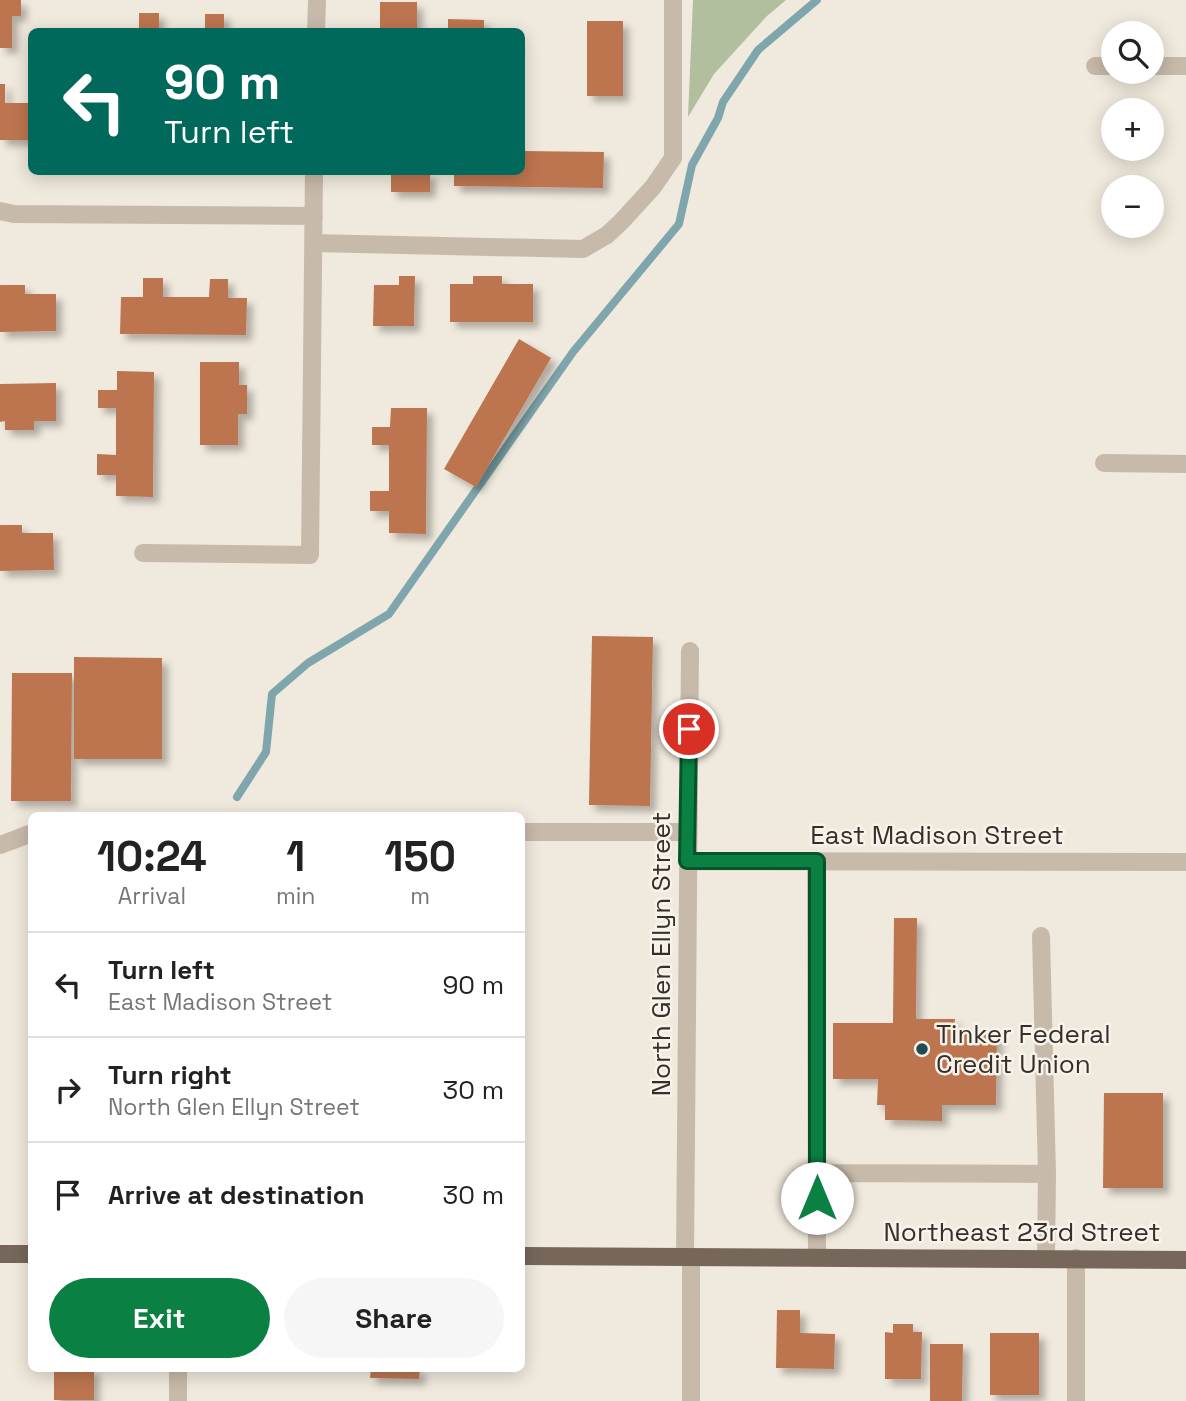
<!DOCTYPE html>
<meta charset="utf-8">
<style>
:root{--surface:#fff;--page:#f6f6f6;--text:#222;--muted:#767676;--line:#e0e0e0;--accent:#0b8043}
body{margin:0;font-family:"Space Grotesk",sans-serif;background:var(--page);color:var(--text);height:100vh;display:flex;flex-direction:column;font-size:26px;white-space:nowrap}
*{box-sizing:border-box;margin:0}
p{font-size:23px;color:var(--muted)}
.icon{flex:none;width:38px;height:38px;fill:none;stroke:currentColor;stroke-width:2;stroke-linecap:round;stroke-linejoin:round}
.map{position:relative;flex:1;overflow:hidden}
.panel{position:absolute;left:28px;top:812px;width:497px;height:560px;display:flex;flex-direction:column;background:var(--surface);border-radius:10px;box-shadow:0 4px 18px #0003}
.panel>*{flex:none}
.banner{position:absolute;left:28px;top:28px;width:497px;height:147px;border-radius:10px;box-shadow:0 4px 18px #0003;background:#00695c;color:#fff;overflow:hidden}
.tools{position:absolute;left:1101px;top:21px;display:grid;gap:14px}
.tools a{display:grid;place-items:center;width:63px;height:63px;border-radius:50%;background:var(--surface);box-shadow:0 4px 18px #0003;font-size:35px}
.pin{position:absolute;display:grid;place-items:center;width:60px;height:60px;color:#fff;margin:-30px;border:4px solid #fff;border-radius:50%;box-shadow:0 2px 7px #0007}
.me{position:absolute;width:77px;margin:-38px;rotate:0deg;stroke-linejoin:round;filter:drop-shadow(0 0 5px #0008)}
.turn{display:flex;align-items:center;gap:24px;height:147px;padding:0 21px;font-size:32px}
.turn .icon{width:91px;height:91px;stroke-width:2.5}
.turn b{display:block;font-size:49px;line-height:60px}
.eta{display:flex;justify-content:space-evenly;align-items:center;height:119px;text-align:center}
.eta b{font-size:42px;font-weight:600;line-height:49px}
.cta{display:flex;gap:14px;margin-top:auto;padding:14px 21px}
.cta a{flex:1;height:80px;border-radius:42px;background:var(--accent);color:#fff;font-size:28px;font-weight:600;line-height:80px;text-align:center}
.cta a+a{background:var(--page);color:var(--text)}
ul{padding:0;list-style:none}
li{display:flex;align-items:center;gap:21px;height:105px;padding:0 21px;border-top:2px solid var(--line)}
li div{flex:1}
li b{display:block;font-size:26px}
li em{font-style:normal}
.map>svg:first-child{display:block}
.green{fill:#b1bf9e}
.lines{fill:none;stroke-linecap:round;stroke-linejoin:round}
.stream{stroke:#7ea6ac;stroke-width:8}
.building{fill:#bd744f;filter:url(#shadow)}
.minor{stroke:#c8baaa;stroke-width:18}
.major{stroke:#77675b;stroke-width:18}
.route-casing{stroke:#07532c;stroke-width:18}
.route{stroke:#0b8043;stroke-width:12}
.poi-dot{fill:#224c54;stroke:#f8f3ea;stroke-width:2.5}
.labels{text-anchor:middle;stroke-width:5;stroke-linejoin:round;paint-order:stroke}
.street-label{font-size:26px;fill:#362e29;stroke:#f8f3ea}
.poi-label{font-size:26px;fill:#362e29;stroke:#f8f3ea;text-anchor:start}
</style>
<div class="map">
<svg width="1186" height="1401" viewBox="0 0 1186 1401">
<defs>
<filter id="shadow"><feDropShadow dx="6" dy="6" stdDeviation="3.5" flood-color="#0004"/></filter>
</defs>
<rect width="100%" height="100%" fill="#f0e9dd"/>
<path class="green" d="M693,0h93l-19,16 -53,58 -26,43z"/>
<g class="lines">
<path class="stream" d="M237,797l29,-45 6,-58 36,-31 81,-49 184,-262 106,-128 13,-59 26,-47 5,-16 35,-52 59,-50"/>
</g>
<path class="building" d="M0,0h21v16h-9v32h-12z
M380,2h37v30h-37z
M139,13h20v19h-20z
M205,14h19v18h-19z
M448,19l36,1v12h-36z
M587,21h36v75h-36z
M0,84h5v19h27v37h-32z
M522,151l82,1 -1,36 -149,-2v-14h68z
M391,172h39v20h-39z
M399,276h16l-1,50h-41l1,-41h25z
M473,276h29v8h31v38h-83v-38h23z
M143,278h20v19h46l1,-18h18v19h19l-1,37 -126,-1 1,-37h22z
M0,285h25v9h31v37l-56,1z
M519,339l32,19 -75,129 -32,-18z
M200,362h39v23h8v29h-9v31h-38z
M117,371l37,1 -1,125 -37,-1v-21h-19v-21l19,1v-47h-18v-18h19z
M56,383v38h-22v9h-29v-9l-5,1v-38z
M391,408h36l-1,126 -37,-1v-22h-19v-20h19v-46h-17v-18h18z
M0,525h22v8h31l1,37 -54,1z
M592,636l61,1 -3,169 -61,-1z
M74,657l88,1v101h-88z
M12,673h60l-1,128h-60z
M894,918h23l-1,101h39l-1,12 43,1 -1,73h-54v16l-57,-1v-15h-8l1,-26h-45v-56h60z
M1104,1093h59v95h-60z
M777,1310h23v23l35,1 -1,35 -58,-1z
M893,1324h20v8h9l-1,47h-36v-47l8,1z
M990,1333h49v62h-49z
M930,1344h33l-1,57h-32z
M54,1368h40v32h-40z
M371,1368h49l-1,11 -49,-1z"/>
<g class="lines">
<path class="minor" d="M316,32l1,-32
M1095,66h18
M1152,66h34
M0,211l14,3 300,2
M313,243l270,6 24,-14 14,-13 32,-35 20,-29v-158
M1104,463l82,1
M143,553l167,2 4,-383
M522,832h166
M0,845l32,-12
M687,861l499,1
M816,861l1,397
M1041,936l6,238
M817,1173l230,1 -1,84
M685,1257l5,-606
M178,1368v33
M691,1401v-144
M1076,1401v-143"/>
<path class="major" d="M0,1254h32
M522,1256l664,4"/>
</g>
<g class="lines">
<defs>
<path id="route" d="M689,729l-2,132h130v337"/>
</defs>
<use href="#route" class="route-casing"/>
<use href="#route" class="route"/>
</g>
<circle class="poi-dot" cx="922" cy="1049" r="7"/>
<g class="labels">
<g class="street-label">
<text x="937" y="844">East Madison Street</text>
<text transform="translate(661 954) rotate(-90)" y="9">North Glen Ellyn Street</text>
<text x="1022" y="1241">Northeast 23rd Street</text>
</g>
<g class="poi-label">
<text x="936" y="1043">Tinker Federal<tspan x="936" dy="30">Credit Union</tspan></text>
</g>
</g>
</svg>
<div class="tools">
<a><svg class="icon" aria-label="search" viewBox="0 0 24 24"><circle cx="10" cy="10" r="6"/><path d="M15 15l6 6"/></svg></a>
<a>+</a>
<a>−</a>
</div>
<div class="pin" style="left:689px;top:729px;background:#d93025"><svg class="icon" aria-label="arrive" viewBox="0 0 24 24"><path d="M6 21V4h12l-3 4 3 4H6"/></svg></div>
<svg class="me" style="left:817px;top:1198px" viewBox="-20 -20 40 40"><circle r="19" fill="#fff"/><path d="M0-13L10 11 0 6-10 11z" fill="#0b8043"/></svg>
<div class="banner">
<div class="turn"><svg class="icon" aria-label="left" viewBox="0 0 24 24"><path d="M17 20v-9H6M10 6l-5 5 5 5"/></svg><div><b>90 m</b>Turn left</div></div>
</div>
<section class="panel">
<div class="eta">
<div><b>10:24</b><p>Arrival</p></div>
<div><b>1</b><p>min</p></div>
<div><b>150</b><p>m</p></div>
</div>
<ul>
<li><svg class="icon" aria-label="left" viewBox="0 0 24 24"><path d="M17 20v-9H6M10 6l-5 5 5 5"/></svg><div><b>Turn left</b><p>East Madison Street</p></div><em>90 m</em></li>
<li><svg class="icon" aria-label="right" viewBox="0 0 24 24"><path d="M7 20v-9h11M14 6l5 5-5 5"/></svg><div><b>Turn right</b><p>North Glen Ellyn Street</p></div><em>30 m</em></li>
<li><svg class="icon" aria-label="arrive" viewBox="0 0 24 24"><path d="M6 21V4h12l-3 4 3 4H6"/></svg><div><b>Arrive at destination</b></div><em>30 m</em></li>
</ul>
<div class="cta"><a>Exit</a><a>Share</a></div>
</section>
</div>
